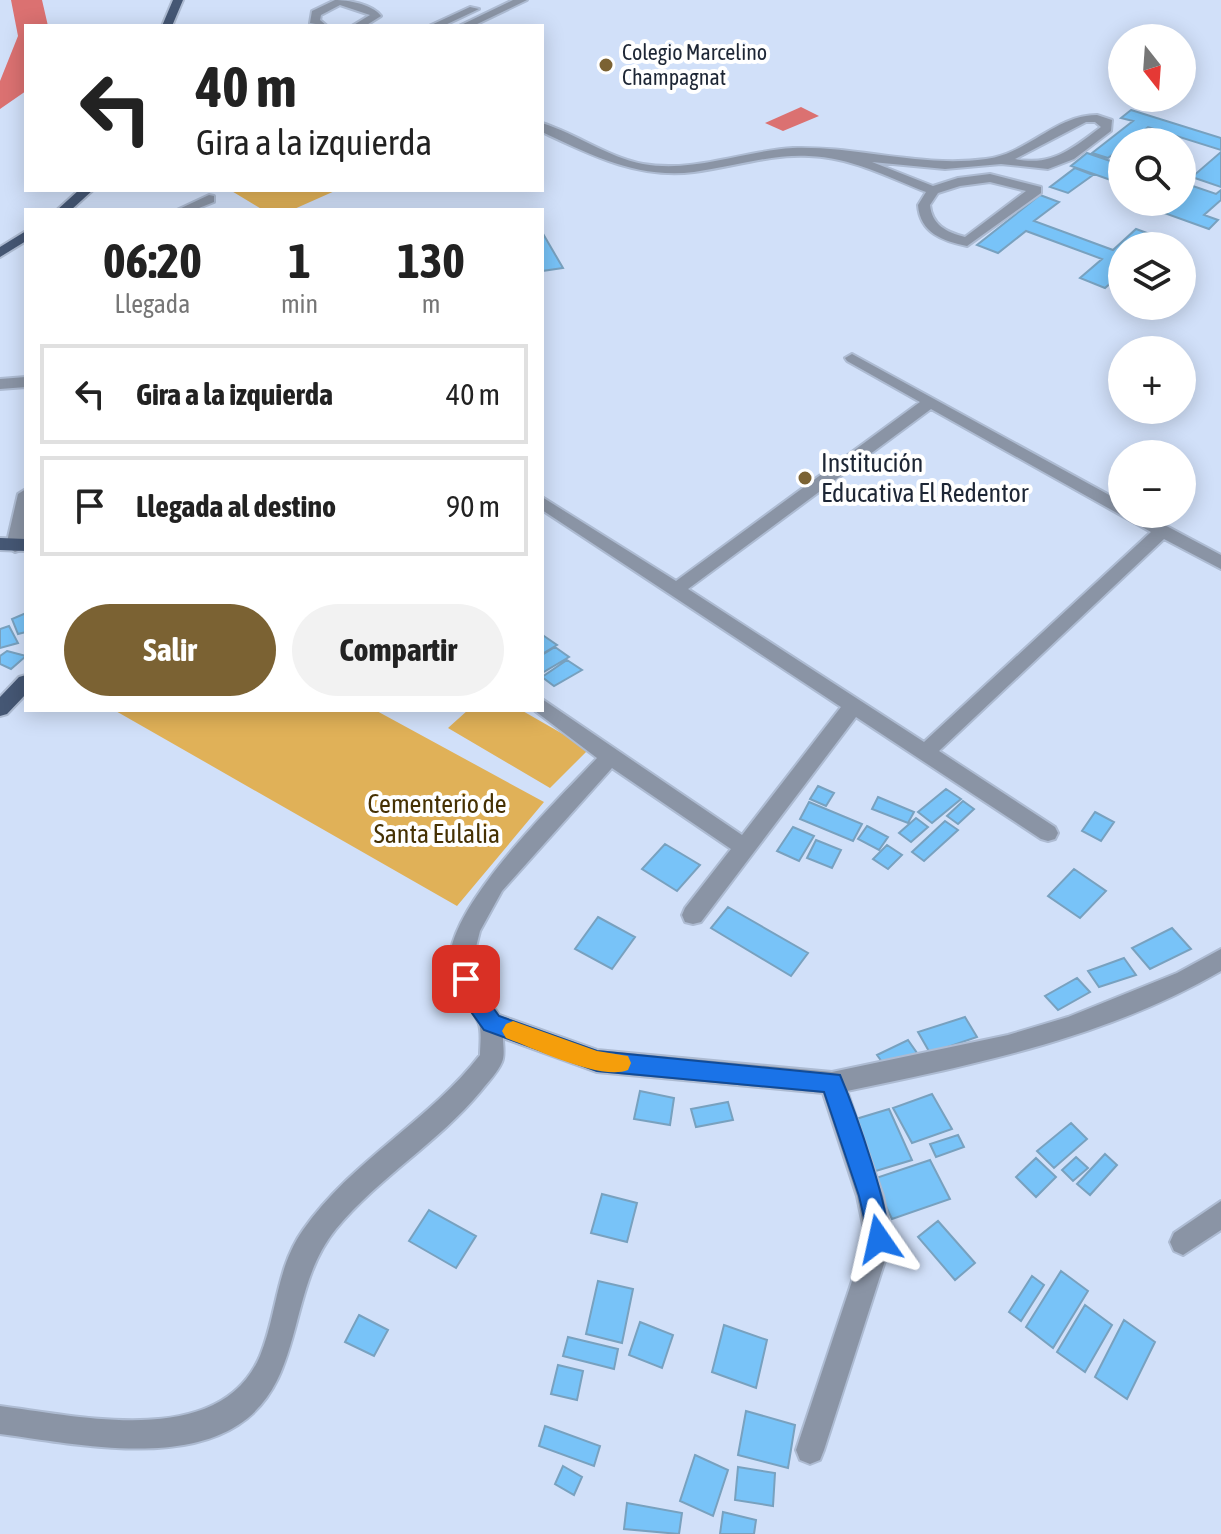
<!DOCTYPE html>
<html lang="es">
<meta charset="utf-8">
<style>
:root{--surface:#fff;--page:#f2f2f2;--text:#222;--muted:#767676;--line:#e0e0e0;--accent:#7b6233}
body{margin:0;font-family:"Asap Condensed",sans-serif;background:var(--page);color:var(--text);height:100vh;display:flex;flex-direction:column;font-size:30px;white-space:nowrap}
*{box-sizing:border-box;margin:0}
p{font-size:26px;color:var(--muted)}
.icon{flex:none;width:44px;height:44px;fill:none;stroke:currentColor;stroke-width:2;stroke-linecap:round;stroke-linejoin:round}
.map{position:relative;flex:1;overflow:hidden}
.panel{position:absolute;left:24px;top:208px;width:520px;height:504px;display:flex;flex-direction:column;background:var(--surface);border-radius:0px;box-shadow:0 4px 20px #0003}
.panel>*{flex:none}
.banner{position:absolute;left:24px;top:24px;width:520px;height:168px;border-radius:0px;box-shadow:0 4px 20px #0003;background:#fff;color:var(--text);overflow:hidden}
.needle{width:52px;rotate:163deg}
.controls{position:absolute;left:1108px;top:24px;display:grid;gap:16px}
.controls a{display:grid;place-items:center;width:88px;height:88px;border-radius:50%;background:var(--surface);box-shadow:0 4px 20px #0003;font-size:40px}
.pin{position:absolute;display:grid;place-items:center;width:68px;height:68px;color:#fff;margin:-34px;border-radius:16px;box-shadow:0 4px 12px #0006}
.me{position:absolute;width:88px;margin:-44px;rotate:349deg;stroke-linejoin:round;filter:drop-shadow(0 0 6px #0008)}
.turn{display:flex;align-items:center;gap:28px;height:168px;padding:0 40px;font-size:36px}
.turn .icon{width:104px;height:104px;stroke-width:2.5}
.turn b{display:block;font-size:56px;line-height:68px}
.eta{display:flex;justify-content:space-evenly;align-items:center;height:136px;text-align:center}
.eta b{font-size:48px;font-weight:700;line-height:56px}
.action{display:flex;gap:16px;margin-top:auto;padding:16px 40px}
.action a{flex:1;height:92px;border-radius:48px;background:var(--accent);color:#fff;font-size:32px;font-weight:700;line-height:92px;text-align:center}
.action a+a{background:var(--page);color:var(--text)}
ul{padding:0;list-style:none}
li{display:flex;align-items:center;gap:24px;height:100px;margin:0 16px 12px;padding:0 24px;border:4px solid var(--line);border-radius:0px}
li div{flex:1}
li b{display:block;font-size:30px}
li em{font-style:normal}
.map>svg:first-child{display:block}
.green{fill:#e0b158}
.water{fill:#db7171}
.building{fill:#78c3f8;stroke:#78a1bf;stroke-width:2}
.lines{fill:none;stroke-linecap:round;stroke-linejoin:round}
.minor-casing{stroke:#adbbd2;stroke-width:4}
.major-casing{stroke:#adbbd2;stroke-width:4}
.minor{fill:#8a94a5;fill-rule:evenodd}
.major{fill:#455774;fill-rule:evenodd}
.route{fill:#1a73e8;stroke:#114b97;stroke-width:2}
.slow{fill:#f59e0b}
.poi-dot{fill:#7b6233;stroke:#fff;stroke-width:3}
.labels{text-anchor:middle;stroke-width:8;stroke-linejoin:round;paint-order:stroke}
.far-poi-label{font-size:22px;fill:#1d2635;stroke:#fff;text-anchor:start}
.poi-label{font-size:26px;fill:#1d2635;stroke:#fff;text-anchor:start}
.park-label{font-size:26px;fill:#463103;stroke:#fff}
</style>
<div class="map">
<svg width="1221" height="1534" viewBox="0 0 1221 1534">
<rect width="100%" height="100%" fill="#d1e0f9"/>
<path class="green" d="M230,190h107l-45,20h-29z
M114,710h261l169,92 -87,104z
M468,710h53l68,39 -39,39 -102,-60z"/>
<path class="water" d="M11,0h31l6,26h-22v65l-26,18v-28l18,-45z
M801,107l18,9 -36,15 -18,-8z"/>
<path class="building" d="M1131,110l90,28v12l-73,-23 -19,15h-7v5l-14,11 -16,-5 41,-32 -12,-3z
M1221,152v35l-29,-10z
M1087,153l35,12v19l-51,-18z
M1075,168l18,7 -25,18 -18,-6z
M1184,183l32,11 5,-4v10l-17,15 14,5 -9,9 -56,-20 8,-7h21z
M1040,195l19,7 -25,19 79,29 23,-21 25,9 -9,8h-30v27l-17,15 -25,-10 22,-19 -76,-28 -28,22 -21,-8z
M542,232l21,36 -21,3z
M26,613v19l-8,2 -6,-15z
M9,626l9,17 -18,5v-19z
M544,636l13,9 -15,9v-17z
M555,647l14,10 -27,16v-18z
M7,651l19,5 -15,13 -11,-5v-8z
M567,660l15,10 -28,16 -12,-9z
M818,786l16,7 -8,13 -16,-7z
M946,789l15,10 -29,24 -14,-11z
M878,797l36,15 -6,11 -36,-14z
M963,801l11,8 -16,15 -11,-8z
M809,802l53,22 -9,17 -53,-22z
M1095,812l19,10 -13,19 -19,-10z
M916,818l12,9 -17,15 -12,-9z
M945,821l13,9 -34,31 -12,-9z
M867,826l21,11 -9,13 -21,-11z
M793,827l21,9 -15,25 -22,-10z
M816,840l25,10 -9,18 -25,-10z
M665,844l35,21 -23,26 -35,-22z
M887,845l15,10 -14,14 -15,-10z
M1074,869l32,22 -26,27 -32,-22z
M728,907l80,46 -17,23 -80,-48z
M598,917l37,20 -23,32 -37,-20z
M1172,928l19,21 -41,20 -18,-21z
M1124,958l12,17 -37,12 -11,-16z
M1077,978l13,14 -32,18 -13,-14z
M965,1017l12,20 -47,16 -12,-21z
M908,1040l9,13 -30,16 -10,-14z
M640,1091l34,7 -4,27 -36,-6z
M932,1094l20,35 -40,14 -19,-35z
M728,1102l5,18 -37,7 -5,-18z
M889,1109l23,51 -43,13 -23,-51z
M1071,1123l16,16 -33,29 -17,-17z
M958,1135l6,12 -28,10 -6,-13z
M1105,1154l12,11 -27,30 -13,-11z
M1076,1157l12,11 -15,13 -11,-11z
M1036,1158l20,19 -20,20 -20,-20z
M930,1160l20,39 -58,20 -19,-40z
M602,1194l35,9 -10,39 -36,-9z
M429,1210l47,26 -20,32 -47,-27z
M938,1221l37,42 -20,17 -37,-43z
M1061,1271l27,20 -35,57 -27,-21z
M1032,1276l12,9 -23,36 -12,-9z
M598,1281l35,8 -11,54 -36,-9z
M1085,1305l27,20 -27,47 -28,-20z
M359,1315l29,15 -14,26 -29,-14z
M1124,1320l31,22 -28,57 -32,-22z
M640,1322l33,13 -11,33 -33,-13z
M724,1325l43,15 -11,48 -44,-16z
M568,1337l50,12 -4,20 -51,-13z
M558,1365l25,6 -6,29 -26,-6z
M746,1411l49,14 -7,43 -50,-13z
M545,1426l55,20 -6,20 -55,-20z
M695,1455l33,15 -15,46 -33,-15z
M563,1466l19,11 -8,18 -19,-11z
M738,1467l37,6 -2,33 -38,-6z
M627,1503l55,10 -3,21 -55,-5z
M723,1512l33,8 -2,14h-34z"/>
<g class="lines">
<defs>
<path id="minor" d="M335,0c13,0 37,4 46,16l-16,10h-13l18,-11 -30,-10 -19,10 -1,5 7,6 -17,-3 2,-12z
M513,0h14l-54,26h-14z
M470,7l9,2 -36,17h-14z
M1097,115l15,5 -1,11 -37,28 -26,10 -47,-5 -56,5 -73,-7 61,24 25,-8 32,-4 51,13v6l-74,53c-24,-5 -47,-13 -49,-41l8,-13c-38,-15 -76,-35 -117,-36 -39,-2 -77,11 -115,16 -56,7 -103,-17 -152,-40v-9c35,11 65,34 101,41 51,9 100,-13 150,-16 65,-2 128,20 193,11 42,-5 69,-44 111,-44zM1086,122h9l6,5c-28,21 -49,40 -86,32zM990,182l36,9 -61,46c-19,-5 -33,-12 -35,-32l8,-12 22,-7z
M209,195l5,1v6l-20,8h-17z
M852,354l270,148v12h22l77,41v14l-57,-30 -225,212 116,76 3,6 -3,6 -7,2 -7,-2 -185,-122 -155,205 -8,2 -8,-2 -3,-7 3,-7 46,-59 -119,-81 -110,123 -22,40 -8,32 10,27 17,25 98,35 235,22 176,-37 60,-18 109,-44 44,-24v22c-115,67 -245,93 -374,120l36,105 9,43 -68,211 -4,10 -10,4 -10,-4 -4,-10 70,-211 -9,-43 -34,-103 -226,-21 -94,-34c0,8 2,17 -1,24 -4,10 -14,20 -21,29 -43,52 -102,86 -145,138 -50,61 -30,152 -98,196 -63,41 -168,18 -238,9v-28c79,10 220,44 260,-50 17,-41 16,-88 43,-126 48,-69 126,-109 177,-175 0,-9 2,-22 -1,-31 -8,-20 -27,-36 -29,-60 -5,-56 109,-165 147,-206l-62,-47 7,-1v-11l200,136 99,-128 -299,-197v-13l134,84 244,-179 -73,-41 -2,-3zM931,409l220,123 -227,210 -236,-153z
M26,377v10l-26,2v-10z
M26,489v45l-5,16 -6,2 -9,-6 12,-52z
M1221,1201v29l-38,25 -9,-4 -4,-9 4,-9z"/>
<path id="major" d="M173,0h10l-11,26h-10z
M79,190h14l-22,20h-14z
M26,231v10l-26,16v-10z
M0,538l26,1v12l-26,-1z
M26,675v19l-19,20 -7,2v-19l19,-20z"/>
</defs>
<use href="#minor" class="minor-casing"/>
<use href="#major" class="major-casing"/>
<use href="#minor" class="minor"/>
<use href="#major" class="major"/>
</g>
<path class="route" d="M466,970l8,3 7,18 18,25 98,35 243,24c12,28 57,149 47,173l-8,3 -8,-3 -12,-52 -35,-104 -227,-21 -113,-41 -20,-28 -8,-23 3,-6z"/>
<path class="slow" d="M513,1021l84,30 31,5 3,7 -3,7c-28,11 -94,-22 -122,-32l-4,-7 4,-7z"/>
<g class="poi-dot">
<circle cx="606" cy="65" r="8"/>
<circle cx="805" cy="478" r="8"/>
</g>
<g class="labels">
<g class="far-poi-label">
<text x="622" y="60">Colegio Marcelino<tspan x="622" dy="25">Champagnat</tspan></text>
</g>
<g class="poi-label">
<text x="821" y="472">Institución<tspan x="821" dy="30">Educativa El Redentor</tspan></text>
</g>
<g class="park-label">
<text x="437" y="813">Cementerio de<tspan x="437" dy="30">Santa Eulalia</tspan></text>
</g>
</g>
</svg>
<div class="controls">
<a><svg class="needle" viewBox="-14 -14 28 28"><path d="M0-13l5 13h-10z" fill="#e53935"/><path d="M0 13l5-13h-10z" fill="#767676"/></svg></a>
<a><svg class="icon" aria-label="search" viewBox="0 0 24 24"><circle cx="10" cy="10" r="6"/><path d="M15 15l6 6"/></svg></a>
<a><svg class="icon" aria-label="layers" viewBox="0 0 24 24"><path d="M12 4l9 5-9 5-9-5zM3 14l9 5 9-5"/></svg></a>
<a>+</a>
<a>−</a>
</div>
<div class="pin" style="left:466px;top:979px;background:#d93025"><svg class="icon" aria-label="arrive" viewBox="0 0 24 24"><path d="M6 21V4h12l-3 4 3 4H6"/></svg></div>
<svg class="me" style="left:879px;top:1239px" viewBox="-20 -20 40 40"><path d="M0-17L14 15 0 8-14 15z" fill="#1a73e8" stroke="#fff" stroke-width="4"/></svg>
<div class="banner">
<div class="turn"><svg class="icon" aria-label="left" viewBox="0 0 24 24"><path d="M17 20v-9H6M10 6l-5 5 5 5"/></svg><div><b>40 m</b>Gira a la izquierda</div></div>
</div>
<section class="panel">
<div class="eta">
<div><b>06:20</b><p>Llegada</p></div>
<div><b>1</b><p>min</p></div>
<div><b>130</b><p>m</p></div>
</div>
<ul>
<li><svg class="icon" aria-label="left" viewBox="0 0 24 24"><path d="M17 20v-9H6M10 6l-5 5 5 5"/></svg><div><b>Gira a la izquierda</b></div><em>40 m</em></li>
<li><svg class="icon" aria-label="arrive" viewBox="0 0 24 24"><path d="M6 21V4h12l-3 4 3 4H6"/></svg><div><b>Llegada al destino</b></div><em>90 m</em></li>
</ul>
<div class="action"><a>Salir</a><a>Compartir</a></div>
</section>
</div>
